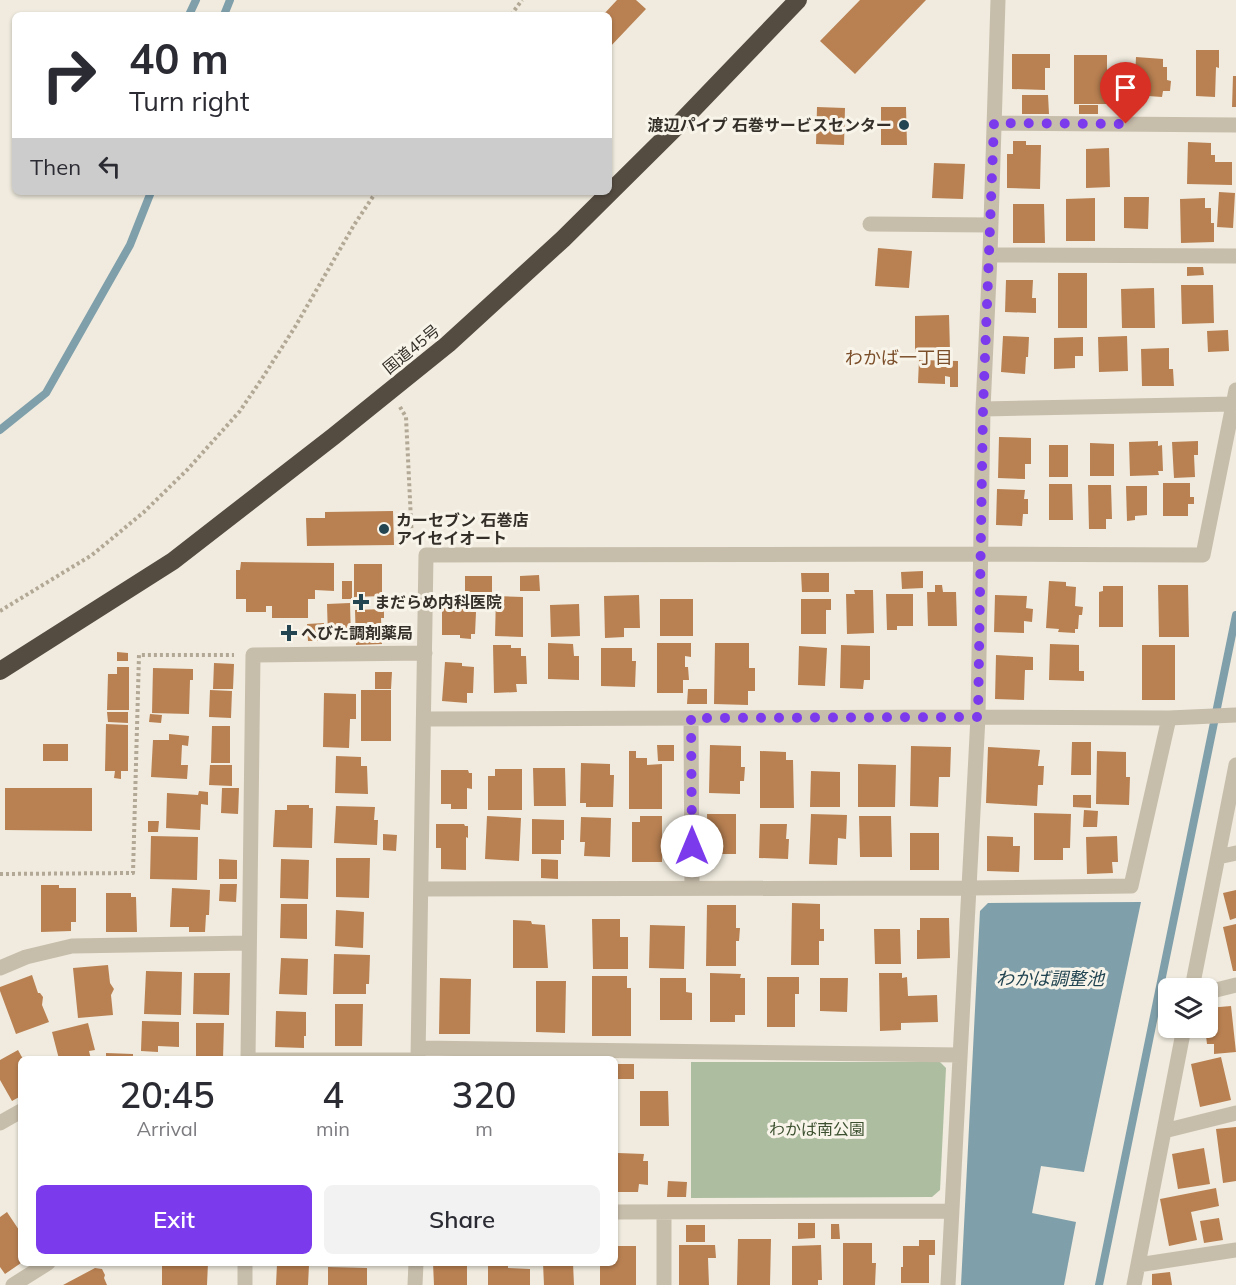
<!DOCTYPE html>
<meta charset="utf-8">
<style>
:root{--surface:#fff;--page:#f2f2f3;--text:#2b2b33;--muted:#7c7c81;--accent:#7c3aed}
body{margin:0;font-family:Mulish,"Noto Sans JP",sans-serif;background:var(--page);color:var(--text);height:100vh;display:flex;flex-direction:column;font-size:22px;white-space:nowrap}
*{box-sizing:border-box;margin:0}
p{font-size:20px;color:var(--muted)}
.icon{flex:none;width:33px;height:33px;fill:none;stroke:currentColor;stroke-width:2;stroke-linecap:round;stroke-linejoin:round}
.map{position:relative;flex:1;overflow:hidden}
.panel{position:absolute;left:18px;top:1056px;width:600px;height:210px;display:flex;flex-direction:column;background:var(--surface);border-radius:9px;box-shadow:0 2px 4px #0004}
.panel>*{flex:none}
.hud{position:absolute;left:12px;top:12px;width:600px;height:183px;border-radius:9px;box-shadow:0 2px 4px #0004;background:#fff;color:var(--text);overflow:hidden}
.buttons{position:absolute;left:1158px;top:978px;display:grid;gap:12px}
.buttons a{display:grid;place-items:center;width:60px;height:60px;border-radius:9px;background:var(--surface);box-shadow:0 2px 4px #0004;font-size:30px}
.pin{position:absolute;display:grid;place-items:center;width:51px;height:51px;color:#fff;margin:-62px -26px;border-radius:50% 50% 50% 0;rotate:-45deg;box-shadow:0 0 6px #0007}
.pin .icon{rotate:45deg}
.me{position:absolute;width:66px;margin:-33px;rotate:0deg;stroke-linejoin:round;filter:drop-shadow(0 0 4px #0008)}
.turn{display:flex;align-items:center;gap:21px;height:126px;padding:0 18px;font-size:27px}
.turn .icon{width:78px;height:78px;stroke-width:2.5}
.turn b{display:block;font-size:42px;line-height:51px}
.then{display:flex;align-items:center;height:57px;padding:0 18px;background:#0003;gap:12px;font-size:22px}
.eta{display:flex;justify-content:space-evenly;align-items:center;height:102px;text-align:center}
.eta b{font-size:36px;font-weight:600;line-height:42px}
.cta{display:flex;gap:12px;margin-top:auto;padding:12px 18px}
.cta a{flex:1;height:69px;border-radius:9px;background:var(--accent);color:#fff;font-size:24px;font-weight:600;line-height:69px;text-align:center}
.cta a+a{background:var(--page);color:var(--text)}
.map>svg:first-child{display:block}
.green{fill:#adbd9f}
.water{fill:#7f9faa}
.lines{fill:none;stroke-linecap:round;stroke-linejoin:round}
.stream{stroke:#7f9faa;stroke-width:8}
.building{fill:#b98152}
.path{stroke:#b2a895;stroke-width:4;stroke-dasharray:3 3;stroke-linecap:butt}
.lane{stroke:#c7bdab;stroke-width:9}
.street{stroke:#c7bdab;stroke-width:15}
.highway{stroke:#554c41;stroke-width:18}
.route{stroke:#7c3aed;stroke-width:10;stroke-dasharray:0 18}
.poi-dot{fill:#234552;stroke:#f8f4ea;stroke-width:2}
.labels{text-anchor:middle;stroke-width:6;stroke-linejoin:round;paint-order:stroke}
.poi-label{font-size:16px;font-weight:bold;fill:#352f29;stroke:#f8f4ea;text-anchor:start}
.street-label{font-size:16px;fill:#352f29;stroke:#f8f4ea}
.park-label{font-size:16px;fill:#3d5130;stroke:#f8f4ea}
.neighbourhood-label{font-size:18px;fill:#7c4f2b;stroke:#f8f4ea}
.water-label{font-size:18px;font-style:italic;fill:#234552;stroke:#f8f4ea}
</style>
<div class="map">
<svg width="1236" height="1285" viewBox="0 0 1236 1285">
<rect width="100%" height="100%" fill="#f0ebde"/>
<path class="green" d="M691,1062h249l6,6 -6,122 -8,7 -241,1z"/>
<path class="water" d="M1141,902l-57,270 -43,-6 -9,47 44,9 -12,63h-103l19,-374 8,-8z"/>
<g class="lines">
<path class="stream" d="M189,15l7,-15
M224,15l6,-15
M0,430l46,-37 84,-148 21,-53
M1099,1285l137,-670"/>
</g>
<path class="building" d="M617,0h19l10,9 -37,39v-33h-6z
M860,0h66l-71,74 -35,-33z
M1196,50h23v18l-3,-1 -1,30 -19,-1z
M1012,54h38v14h-5v22l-33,-1z
M1074,55h33v49h-33z
M1136,57l27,2v8h4v13l4,1 -1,10h-7l-1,6 -28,-2z
M1233,76h3v31h-4z
M1022,95h26l1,19h-27z
M1079,105h19v9h-19z
M817,107l28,1 -1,37 -28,-1z
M881,107h25l1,38h-26z
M1013,141h13v4h15l-1,44 -33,-1v-34h6z
M1188,142l23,1v12h4v7h17v23l-45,-1z
M1109,148l1,39 -24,1v-39z
M934,163l31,1 -2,35 -31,-1z
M1219,192l16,1 -2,35 -16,-1z
M1124,197h25l-1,32 -24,-1z
M1095,198v43h-29v-42z
M1205,198v10h6v15h3v19l-33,1 -1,-44z
M1013,204h31l1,39h-32z
M878,248l34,3 -3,37 -34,-2z
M1187,267h16l1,8 -17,1z
M1058,273h29v55h-29z
M1006,280h27l-1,18h4v15l-31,-1z
M1181,285h32l1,38 -32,1z
M1154,288l1,40h-33l-1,-39z
M949,315l1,36 -35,1v-36z
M1228,330l1,21 -21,1 -1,-21z
M1003,336l26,1 -1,20h-2l-1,17 -24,-2z
M1127,336l1,35 -29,1 -1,-35z
M1083,337v19h-8v12l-21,1v-31z
M1169,348v21h4l1,17h-32l-1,-37z
M919,360l39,1v26h-8v-10l-5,-1v8l-27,-1z
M999,437l32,1v26h-6v15l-27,-1z
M1158,441v5l4,-1 1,26h-5l1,4 -29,1 -1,-34z
M1198,441v14h-4l1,22 -21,1 -2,-36z
M1090,443l24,1v32h-24z
M1049,445h19v32h-19z
M1163,483h27v14h4v7h-6v12h-25z
M1049,484h23l1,36h-24z
M1088,485h23l1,34h-6v10h-17z
M1126,486h21v29l-12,1v4l-8,1z
M997,489l28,1 -1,9h4v15h-5l-1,12 -26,-1z
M393,511l1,34 -87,1 -1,-28h19v-6z
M241,562l93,1v28l-19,-1v9h-7v19h-36v-12h-6v6h-20v-13h-10v-29h4z
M354,564h28v32l-28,1z
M923,571v17l-21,1 -1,-17z
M801,573h28v19h-27z
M539,575l1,16h-20v-15z
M465,576h27v18h-27z
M342,581h10v18h-10z
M1049,581l17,1v4l10,1 -1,19 8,1 -1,8h-3l-1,14h-3v4l-17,-1 1,-3 -13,-1z
M935,585h7l1,7h13l1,34h-29l-1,-34h8z
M1158,585h30l1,52h-30z
M1103,586h20v41h-24v-35l4,-1z
M854,590h19l1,43 -27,1 -1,-40h9z
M886,594h27v32h-16v4h-10z
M639,595l1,33h-16v9l-19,1 -1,-42z
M995,595l32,1 -1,12 7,1 -1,13 -8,-1v12l-30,-1z
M496,596l27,1v40l-28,-1z
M442,599l31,1 -1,12h4l-1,22h-4v5l-11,-1v-3h-18z
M660,599h33v37h-33z
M801,599h30v11h-5v24h-25z
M350,603l1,38h-14v-3h-9l-1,-34z
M579,604l1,32 -29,1 -1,-32z
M384,609v9h-3l1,26 -26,1 -1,-35z
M324,623v18h-16l-1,-17z
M548,643l25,1 1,12h5v24l-31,-1z
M657,643h34v14l-6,-1v11h3l1,13h-6v13h-26z
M715,643h34v25h6v23h-7v14l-34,-1z
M1050,644l29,1v26h5v10l-35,-1z
M493,645h18v3h10v8h5l1,28h-11l1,8 -23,1z
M841,645l29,1v34h-6l-1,9 -23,-1z
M1142,645h33v55h-33z
M799,646l28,2 -2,38 -27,-1z
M601,648h31v13h4l-1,26 -34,-1z
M117,652l11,1v8h-11z
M996,655l37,2v13h-8l-1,30 -29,-1z
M445,662l17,1v3l12,1 -1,26h-6v10l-25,-2z
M214,663l20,1 -1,25h-20z
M117,667h12v43h-22l1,-36h9z
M153,668l40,1v11h-3l-1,34 -37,-1z
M375,672h17l-1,17h-16z
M688,689h19v15h-20z
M210,690l22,1 -1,27 -22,-1z
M361,690h30v51h-30z
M324,693l32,1v25h-6l-1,29 -26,-1z
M107,712h21v11l-20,-1z
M150,714l12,1 -1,8 -12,-1z
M106,724l22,1v46h-7v8l-7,-1 1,-7h-10z
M212,726h18v37h-19z
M169,734l20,2 -1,10 -6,-1 -1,20h7l-1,14 -36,-2 2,-37h16z
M1072,742h19v33h-20z
M43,744h25v17h-25z
M657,745h17v16h-16z
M710,745l31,1v21h4l-1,14h-4v13l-31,-1z
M911,746l40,1 -1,30h-11l-1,30 -28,-1z
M988,747l52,3 -2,16h6l-1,19h-5l-1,21 -51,-3z
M629,751h7v7h11v7l15,-1v45h-33z
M760,751l26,1v8h7l1,48h-34z
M1097,751l29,1v25h4l-1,28 -33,-1z
M336,756l25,1v9h6l1,28 -33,-1z
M581,763l29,1v11h4l-1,32h-27v-4h-6z
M858,764l38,1 -1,42h-37z
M210,765h22v21l-23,-1z
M533,768h32l1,38h-32z
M495,769h27v41h-34v-34h7z
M441,770h27l1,3h3v16l-5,-1v21h-16v-5h-10z
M811,771l29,1v35h-30z
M5,788h87v43l-87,-1z
M222,788h17l-1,26 -17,-1z
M199,791l9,1v13l-7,-1 -1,26 -34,-2 1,-35 31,2z
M1073,795h18v13l-18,-1z
M287,805h22v3h4l-1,40 -39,-1 2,-37h12z
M336,806l39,1 -1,13h4l-1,25 -43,-2z
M1084,810l14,1 -1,16h-14z
M1034,813l37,1 -1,34h-7v12h-29z
M707,814h29v40h-28z
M811,814l36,1 -1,24 -8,-1 -1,27 -28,-1z
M487,816l34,2 -2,43 -34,-2z
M640,816h22v46h-30v-40h8z
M859,816h32l1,41h-32z
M581,817l30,1 -1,39 -26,-1 1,-14h-5z
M532,819l32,1v20h-3v14h-29z
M148,821h11l-1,11h-10z
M436,824h28l1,2h3v12l-2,-1v33l-25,-1v-21h-5z
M760,824h27l-1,15h3l-1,20 -29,-1z
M910,833h29v37h-29z
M383,834l14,1 -1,16 -13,-1z
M151,836l47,1 -1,43 -47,-1z
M987,836l26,1v9h7l-1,26 -32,-1z
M1117,836l1,26h-6l1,11 -26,1 -1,-37z
M336,858h34l-1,40 -33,-1z
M219,859l18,1v19h-18z
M281,859l28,1 -1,39 -28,-1z
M541,859l17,1v19l-17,-1z
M220,884h17l-1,18 -17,-1z
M41,885h18v3h17v34h-5v9l-30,1z
M172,888l38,2 -1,25h-3l-1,17h-16v-5h-19z
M1236,890v28l-6,2 -7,-27z
M106,893h25v4h5l1,35h-31z
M792,903l28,1v25h4v12h-5v24h-28z
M281,904h26v35l-27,-1z
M707,905h29v23h4l-1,13h-3v25h-30z
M336,910l28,2 -1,36 -28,-2z
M920,918h29l1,40 -33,1v-29h3z
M592,919h28v18h8v32h-35z
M513,920l18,1 1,3 13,1 3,43h-35z
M1236,924v47h-3l-10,-44z
M650,925l35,1 -1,43 -35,-1z
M874,929h26l1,35h-26z
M334,954l36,1 -1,29h-3v10h-33z
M281,958l27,1 -1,36 -28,-1z
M108,965l2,18 4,6 -3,6 2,20 -35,3 -5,-50z
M146,971l36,1 -1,43 -37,-1z
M194,973h36l-1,42 -36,-1z
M710,973l31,1 -1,4h5v37h-10v7h-25z
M879,973h23v5l5,-1 1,19 29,-1 1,27 -37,1v7l-21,1z
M32,975l6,18h2l3,4 -1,8 7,17 -33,12 -16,-43v-4z
M592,976h35v12h4v48h-39z
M767,977h32v17h-4v33h-28z
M440,978l31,1 -1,55h-31z
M660,978h26v14l6,1v27h-32z
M820,978h28l-1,34 -27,-1z
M536,981h30l-1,52 -29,-1z
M335,1004h28l-1,42h-27z
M1231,1006l5,46 -22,2v-10h-7l-1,-8h-2l-1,-8h5v-20z
M276,1011l30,1v24h-2v12l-29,-1z
M142,1021l37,1v25l-21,-1v6l-17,-1z
M88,1023l7,27 -6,1 2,8h-32l-7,-27z
M196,1023h28l-1,36h-27z
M18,1050l5,9h-2v37l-9,5 -12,-21v-20z
M106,1053l27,1v5h-27z
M1221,1057l10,43 -31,7 -9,-43z
M615,1064h19v15h-19z
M640,1091h28l1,35h-29z
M1236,1127v54l-13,2 -7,-54z
M1204,1148l6,36 -32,5 -6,-35z
M618,1153l26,1 -1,7h5v24l-9,-1 -1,8h-21z
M668,1181l19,1 -1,15h-19z
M1216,1188l3,18 -28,6 6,28 -28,6 -9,-47z
M7,1212l14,21v30l-16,11 -5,-7v-50z
M1219,1218l4,22 -19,3 -4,-22z
M798,1223h17v15l-17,1z
M831,1224h8l1,15h-9z
M686,1225h19v17h-19z
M738,1239h33l-1,46h-33z
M919,1240h16v15h-6v28h-28v-16h2v-21h16z
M843,1243h29v20h4l-1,22h-32z
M679,1245h36l1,13h-8l1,27h-30z
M821,1245l1,35h-4v5h-26v-39z
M615,1246h21v39h-36v-22h15z
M162,1263h46l-1,22h-45z
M433,1263h34v22h-33z
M488,1263h20v5l22,1v16h-42z
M543,1263h30l1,22h-30z
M277,1264l32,1 -1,20h-32z
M328,1267l39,1v17h-39z
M95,1268l7,1 3,6 -1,3 3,7h-44z
M1170,1272l2,13h-20v-11z"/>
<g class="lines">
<path class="path" d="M511,15l11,-15
M400,407l6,10 6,124
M0,611l92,-56 52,-43 44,-43 52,-58 23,-34 32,-50 59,-102 22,-33
M0,874l133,-1 6,-218h95"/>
<path class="lane" d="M248,1057h170"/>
<path class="street" d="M995,123l241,2
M870,224l120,1
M990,255l246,1
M983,409l250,-5
M691,718l1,170
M424,719l554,-2 191,1 67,-3
M1218,857l18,-4
M421,889l548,-1 162,-2 38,-168
M0,968l26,-11 46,-11 177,-3
M1192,988l44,-223
M1208,992l28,-7
M419,1048l541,7
M248,1059l5,-404 172,-2
M418,1059l8,-504 555,-1 222,1 33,-165
M0,1123l21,-12
M1164,1131l72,-18
M615,1212l336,-1
M664,1213v72
M1138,1265l98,-15
M13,1285l35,-22
M245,1285v-22
M415,1285l1,-22
M948,1285l30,-568 5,-308 7,-154 8,-255
M1134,1285l50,-257"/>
<path class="highway" d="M0,671l173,-110 161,-125 114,-92 115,-105 114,-113 121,-126"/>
</g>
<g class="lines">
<path class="route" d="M692,846l-1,-128 287,-1 5,-308 11,-286 132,1"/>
</g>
<g class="poi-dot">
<circle cx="904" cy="125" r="6"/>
<circle cx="384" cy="529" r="6"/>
<path d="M358 593h6v6h6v6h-6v6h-6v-6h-6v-6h6z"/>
<path d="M286 624h6v6h6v6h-6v6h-6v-6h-6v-6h6z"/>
</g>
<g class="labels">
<g class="poi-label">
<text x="892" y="131" text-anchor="end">渡辺パイプ 石巻サービスセンター</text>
<text x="396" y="526">カーセブン 石巻店<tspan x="396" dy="18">アイセイオート</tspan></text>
<text x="374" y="608">まだらめ内科医院</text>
<text x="301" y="639">へびた調剤薬局</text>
</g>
<g class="street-label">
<text transform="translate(411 349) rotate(-39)" y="6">国道45号</text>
</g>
<g class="park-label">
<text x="817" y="1135">わかば南公園</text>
</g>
<g class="neighbourhood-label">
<text x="899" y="364">わかば一丁目</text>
</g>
<g class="water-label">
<text x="1050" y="985">わかば調整池</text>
</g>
</g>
</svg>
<div class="buttons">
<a><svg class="icon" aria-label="layers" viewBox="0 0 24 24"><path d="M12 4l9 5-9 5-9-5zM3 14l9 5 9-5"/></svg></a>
</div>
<div class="pin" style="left:1126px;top:124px;background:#d93025"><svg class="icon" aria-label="arrive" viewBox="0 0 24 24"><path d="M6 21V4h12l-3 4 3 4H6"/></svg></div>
<svg class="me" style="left:692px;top:846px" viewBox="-20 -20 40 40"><circle r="19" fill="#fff"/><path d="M0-13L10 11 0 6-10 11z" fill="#7c3aed"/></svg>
<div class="hud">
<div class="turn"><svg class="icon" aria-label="right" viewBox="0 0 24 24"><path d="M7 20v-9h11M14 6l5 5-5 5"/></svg><div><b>40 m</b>Turn right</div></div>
<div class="then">Then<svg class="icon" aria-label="left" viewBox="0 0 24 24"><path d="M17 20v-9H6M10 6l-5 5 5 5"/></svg></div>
</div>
<section class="panel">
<div class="eta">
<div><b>20:45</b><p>Arrival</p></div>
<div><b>4</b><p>min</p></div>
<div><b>320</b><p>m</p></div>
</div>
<div class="cta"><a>Exit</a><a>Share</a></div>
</section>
</div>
